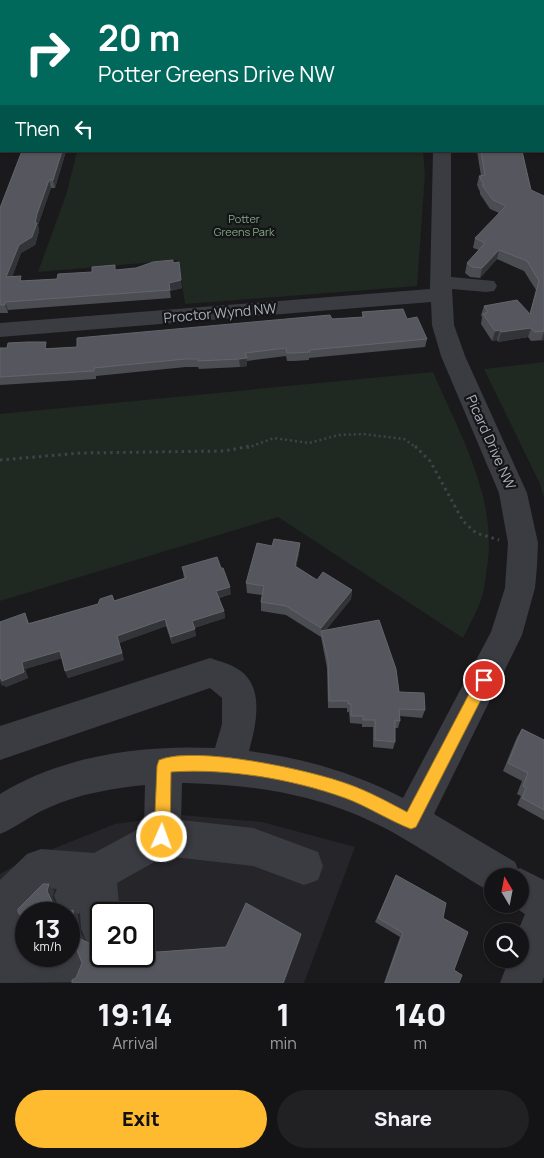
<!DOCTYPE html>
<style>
:root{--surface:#141416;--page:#212123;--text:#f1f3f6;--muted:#9d9ea1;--line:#333335;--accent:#ffbb30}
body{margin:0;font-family:Manrope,sans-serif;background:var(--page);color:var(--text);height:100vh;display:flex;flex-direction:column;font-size:19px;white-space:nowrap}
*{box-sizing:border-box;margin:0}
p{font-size:16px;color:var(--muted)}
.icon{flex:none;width:28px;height:28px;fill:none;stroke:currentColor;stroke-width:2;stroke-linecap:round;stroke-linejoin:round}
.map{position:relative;height:983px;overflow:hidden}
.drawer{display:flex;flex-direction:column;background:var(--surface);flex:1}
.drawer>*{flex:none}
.top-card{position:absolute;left:0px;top:0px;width:545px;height:152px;box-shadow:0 1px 4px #0004,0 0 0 1px var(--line);background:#00695c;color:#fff;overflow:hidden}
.needle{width:32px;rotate:350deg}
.buttons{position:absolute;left:484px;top:868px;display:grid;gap:10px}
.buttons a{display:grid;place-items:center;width:45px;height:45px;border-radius:50%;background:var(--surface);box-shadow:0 1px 4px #0004,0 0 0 1px var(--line);font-size:25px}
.speed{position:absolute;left:15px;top:902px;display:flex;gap:10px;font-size:25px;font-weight:700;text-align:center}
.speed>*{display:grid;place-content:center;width:65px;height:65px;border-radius:50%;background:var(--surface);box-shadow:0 1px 4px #0004,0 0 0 1px var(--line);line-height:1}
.speed small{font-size:12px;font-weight:400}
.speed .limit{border:2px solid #111;border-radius:8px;background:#fff;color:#111}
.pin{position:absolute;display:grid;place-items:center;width:42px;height:42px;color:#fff;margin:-21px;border:2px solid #fff;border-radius:50%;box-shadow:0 1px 5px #0007}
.me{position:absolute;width:55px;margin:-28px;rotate:2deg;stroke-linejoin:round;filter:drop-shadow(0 0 4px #0008)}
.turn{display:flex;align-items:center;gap:18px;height:105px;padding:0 15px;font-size:22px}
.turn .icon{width:65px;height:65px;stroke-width:2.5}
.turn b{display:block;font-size:35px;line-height:42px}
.then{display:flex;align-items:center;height:48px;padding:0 15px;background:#0003;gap:10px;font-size:19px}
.eta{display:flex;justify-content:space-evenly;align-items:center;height:85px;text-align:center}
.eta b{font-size:30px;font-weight:800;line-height:35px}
.cta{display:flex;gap:10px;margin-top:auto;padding:10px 15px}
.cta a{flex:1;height:58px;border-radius:30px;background:var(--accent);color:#111;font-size:20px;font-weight:800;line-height:58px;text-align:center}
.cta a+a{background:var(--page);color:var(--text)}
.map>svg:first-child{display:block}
.built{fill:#26262a;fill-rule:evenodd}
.green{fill:#1f2821}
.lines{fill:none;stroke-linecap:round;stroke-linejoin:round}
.path-far1{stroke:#404349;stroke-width:2.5;stroke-dasharray:2 3;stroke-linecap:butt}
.path{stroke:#404349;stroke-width:3;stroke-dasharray:2.5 4;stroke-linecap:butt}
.minor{fill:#3b3c42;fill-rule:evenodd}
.wall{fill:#4b4d52}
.shaded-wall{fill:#333438}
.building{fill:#56575e;stroke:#63656c}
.route{fill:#ffbb30;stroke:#a67a1f}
.labels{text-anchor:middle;stroke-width:4.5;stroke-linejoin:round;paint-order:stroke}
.far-park-label{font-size:11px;fill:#81a984;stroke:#151518}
.street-label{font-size:14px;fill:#acb1bd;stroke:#151518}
</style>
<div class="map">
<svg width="544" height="983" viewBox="0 0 544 983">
<rect width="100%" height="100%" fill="#1a1a1d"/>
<path class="built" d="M181,815l81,7 93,25 -51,136h-304v-109l25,-14 90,-36zM26,914h43v42h-43zM101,914h43v42h-43z"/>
<path class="green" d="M77,151h346l2,23 -8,112 -232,18 -7,-44 -140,12 29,-80z
M544,362v136l-4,-14 -56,-115z
M433,372c28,65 67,130 53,202 -1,9 -2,18 -5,26 -5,13 -12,26 -18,38l-185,-121 -278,84v-187z"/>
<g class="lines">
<path class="path-far1" d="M247,448l27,-10 35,5 30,-8 24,-1 41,5 13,9"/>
<path class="path" d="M415,446l15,15 33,60 13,12 23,7
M0,460l81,-7 143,-2 26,-5"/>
<path class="minor" d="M358,0h13v1h-13z
M433,151h18v126l43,4 3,5 -3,5 -8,1 -34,-3 2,36 11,31 62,137 11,50 -1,23 -2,22 -13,47 -88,179 81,48 3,7 2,-1 24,12v97l-2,6h-42l9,-24h11v-28h-2l7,-17 -16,-10h11v-28h-28v16c-12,-5 -24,-14 -36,-21 -20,-13 -41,-26 -62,-38 -67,-37 -133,-48 -209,-50h-3l-1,37 72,8 65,24 5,14 -5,14 -14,5 -51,-19 -88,-10 -48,27 3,31h-19v35l-14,-6 -6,-14 -1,-16 -6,3 -14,-6 -6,-14 3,-7 -9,-1 -26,26 4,42h43v-8l10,4 6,15 -6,15 -79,1v-103l27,-26 14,-5 53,4 50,-27 1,-41c-32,3 -67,9 -97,23 -17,7 -31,19 -48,26v-40c64,-39 141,-49 215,-46l7,-24v-26l-12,-10 -210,72v-34l210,-68c8,3 18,5 26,10 30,16 20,57 13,83 55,7 105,22 154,47l88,-166 14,-44 3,-45 -9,-50 -58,-137 -9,-31 -1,-23 -431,35v-14l430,-34z"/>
</g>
<path class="wall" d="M66,151l-11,37h-4l-12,34 -1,3 1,6 -4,14 -14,8 -9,24 11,4 34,-2 116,-16 9,25 -12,3 1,7 -163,12v3h-8v-105l18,-46z
M477,151h45l9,39 13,6v144l-13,1 -3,-4 -30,5 -1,-2 -5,1 -11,-17 1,-7 -1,-2 3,-9 46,8 6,-24 -12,-19 -27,-12 -17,19 -10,-1 -5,-4 2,-10 12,-13 -6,-2 2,-10 24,-25 -9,-4 -10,-15v-2l-3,-7 2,-9h2z
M362,312l45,7 20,20 -2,8 -116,11v2l-15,1h-7l-1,-5 -39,5v5l-7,1 -41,2 -1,-2h-12l-90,9v3l-96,6v-37h48l29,-1 255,-28 30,-2z
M300,543l-1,10 -3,14 21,13 35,10 -1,9 -25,31 73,62 26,18 -3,8 -22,-2v5l-2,7h-3v14l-2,7 -20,-2v-20h-11v-3l-12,-1 -1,-11h-2v-4h-19l-1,-40 -6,-31 -35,-22 -25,-4v-9l1,-7 -15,-2 -1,-10 26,-37z
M182,567l49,27 -12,4 5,13 1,7 -31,10 2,8 -24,8 -6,-18 -47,17 5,17 -56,18 -3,-7 -3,-13 -37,11 3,9 -22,9 -2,-2 -2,1 23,-73 4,10 85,-22 70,-23z
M522,729l22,11v80l-27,-15 4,-9 -4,-2 5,-13 -19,-10 14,-34z
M396,875l47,43 11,52 5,13h-75l16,-46 -25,-15z
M49,884l5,7 -2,6 5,10 11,5 5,-2 5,6 1,14 5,10 17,16 125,-9 74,-8 -16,44h-212l4,-5 6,-15 -6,-14 -7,-2v-33h-43z"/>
<path class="shaded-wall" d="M62,151h4l-11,37 -2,-8z
M49,180l2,8 -12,34 -1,3 1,6 -4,14 -14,8 -12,32 -3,-8 13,-32 16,-22 2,-9z
M499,250l-2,9 -17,19 2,-10z
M181,280l1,8 -12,3 -1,-8z
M5,302l3,8v3l-3,-8z
M531,328l-3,9 -30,5 3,-10z
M500,330l-3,10 -5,1 3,-10z
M544,332v8l-3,1z
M247,358v8l-7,1 -1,-8z
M300,543l-1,10 -5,23 1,-10z
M230,587l1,7 -14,4 -1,-7z
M352,590l-1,9 -29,36 -1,-7z
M224,611l1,7 -32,10 -1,-7z
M165,619l1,7 -47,17 -2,-7z
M195,629l1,7 -24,8 -1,-7z
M60,651l3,7 -38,11 3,9 -22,9 -2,-2 -2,1 -2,-4v-3l22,-17z
M122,653l2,7 -56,18 -3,-7z
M49,884l5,7 -2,6 7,15 -5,-6 -7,-15z
M73,910l5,6 1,14 6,14 -5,-5 -6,-15z
M301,934l-1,5 -16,44h-1z"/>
<path class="building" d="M0,0h354l2,1h-355v71l-1,-1z
M375,0h84l2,1h-86z
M22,151h40l-9,29h-4l-12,34 -2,9h2l-5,14 -13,8 -13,32 15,-1 -1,5 37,-2 1,-5 34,-2v-5l23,-2v5l21,-2 17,-6 20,-2v3l6,-1 2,18 -12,3 1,7 -165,12v3h-5v-97z
M481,151h41l9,39 13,6v135l-9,1 -4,-4 -30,4 -1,-2 -5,1 -12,-17 5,-2 -4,-6 33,-6 13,14 9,-33 -12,-20 -28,-11 -17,18 -10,-1 -5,-4 18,-20 -10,-5 31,-32 -13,-6 -11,-15h2l-5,-9 6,-1z
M403,309l4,10 10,-2 10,22 -118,11 1,2 -16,1h-7l-1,-5 -41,5 2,5 -8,1 -41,2v-2h-13l-91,9v3l-94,6v-29h7l1,-5 20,-1h18l-1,7 32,-2v-9l253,-23 2,4 32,-2 -2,-5z
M274,539l26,4 -5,23 22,14 6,-8 29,18 -31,38 -35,-22 -25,-4 3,-16 -18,-3 11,-40 15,3z
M217,557l4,11h2l7,19 -14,4 8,20 -32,10 3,8 -24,8 -6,-18 -48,17 5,17 -57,18 -5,-20 -38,11 2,10 -22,9 -1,-3 -1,1v-57l25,-9 3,11 70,-20 2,-5 12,-4 2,6 72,-23 -4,-11z
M379,620l17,49 3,23 25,1 1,17 -26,-1 1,12 -5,-1v22l-20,-2v-20h-12v-4h-12v-12h-3v-3h-19l-1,-41 -7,-29z
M522,729l22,11v70l-22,-12 4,-10 -3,-2 5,-13 -20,-10z
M396,875l50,28 -3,15 25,14 -14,38 8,5 -3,8h-74l18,-50 -25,-15z
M43,884h6l-2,7 7,15 14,6 5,-2 1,14 6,15 16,7 2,-2v-17l3,3v26h43v-7l14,3 68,-5 20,-44 55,31 -18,49h-211v-3l4,-2 6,-15 -7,-18 -6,-2v-29h-43v9l-8,-11v-3z"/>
<path class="route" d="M484,673l5,2 2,5 -75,147 -5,2c-23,-9 -44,-23 -66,-31 -53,-19 -118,-30 -174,-26l-1,65 -3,5 -5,3 -6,-3 -2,-5 3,-71 2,-6c37,-15 151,10 189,24 20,7 40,18 59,28l72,-137z"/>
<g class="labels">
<g class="far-park-label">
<text x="244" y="223">Potter<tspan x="244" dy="13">Greens Park</tspan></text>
</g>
<g class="street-label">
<text transform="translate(220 313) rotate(-5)" y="5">Proctor Wynd NW</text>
<text transform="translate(491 442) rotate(66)" y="5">Picard Drive NW</text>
</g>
</g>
</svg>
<div class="buttons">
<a><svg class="needle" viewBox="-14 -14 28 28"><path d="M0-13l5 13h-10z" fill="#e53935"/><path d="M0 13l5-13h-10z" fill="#9d9ea1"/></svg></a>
<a><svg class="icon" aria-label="search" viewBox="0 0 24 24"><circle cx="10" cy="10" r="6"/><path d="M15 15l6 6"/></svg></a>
</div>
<div class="speed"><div>13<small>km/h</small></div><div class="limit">20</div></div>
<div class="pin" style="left:484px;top:680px;background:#d93025"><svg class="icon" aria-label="arrive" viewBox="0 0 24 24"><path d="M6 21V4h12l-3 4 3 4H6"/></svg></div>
<svg class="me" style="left:162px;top:837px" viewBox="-20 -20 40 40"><circle r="17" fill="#ffbb30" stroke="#fff" stroke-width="3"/><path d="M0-11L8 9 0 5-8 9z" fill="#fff"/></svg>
<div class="top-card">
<div class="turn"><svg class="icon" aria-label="right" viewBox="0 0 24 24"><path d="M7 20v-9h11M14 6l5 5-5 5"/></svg><div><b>20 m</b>Potter Greens Drive NW</div></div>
<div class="then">Then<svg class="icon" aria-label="left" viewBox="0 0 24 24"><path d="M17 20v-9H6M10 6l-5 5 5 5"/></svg></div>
</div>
</div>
<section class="drawer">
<div class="eta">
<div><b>19:14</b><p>Arrival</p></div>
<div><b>1</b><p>min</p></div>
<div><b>140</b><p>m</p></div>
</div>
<div class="cta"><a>Exit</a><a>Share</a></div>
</section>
